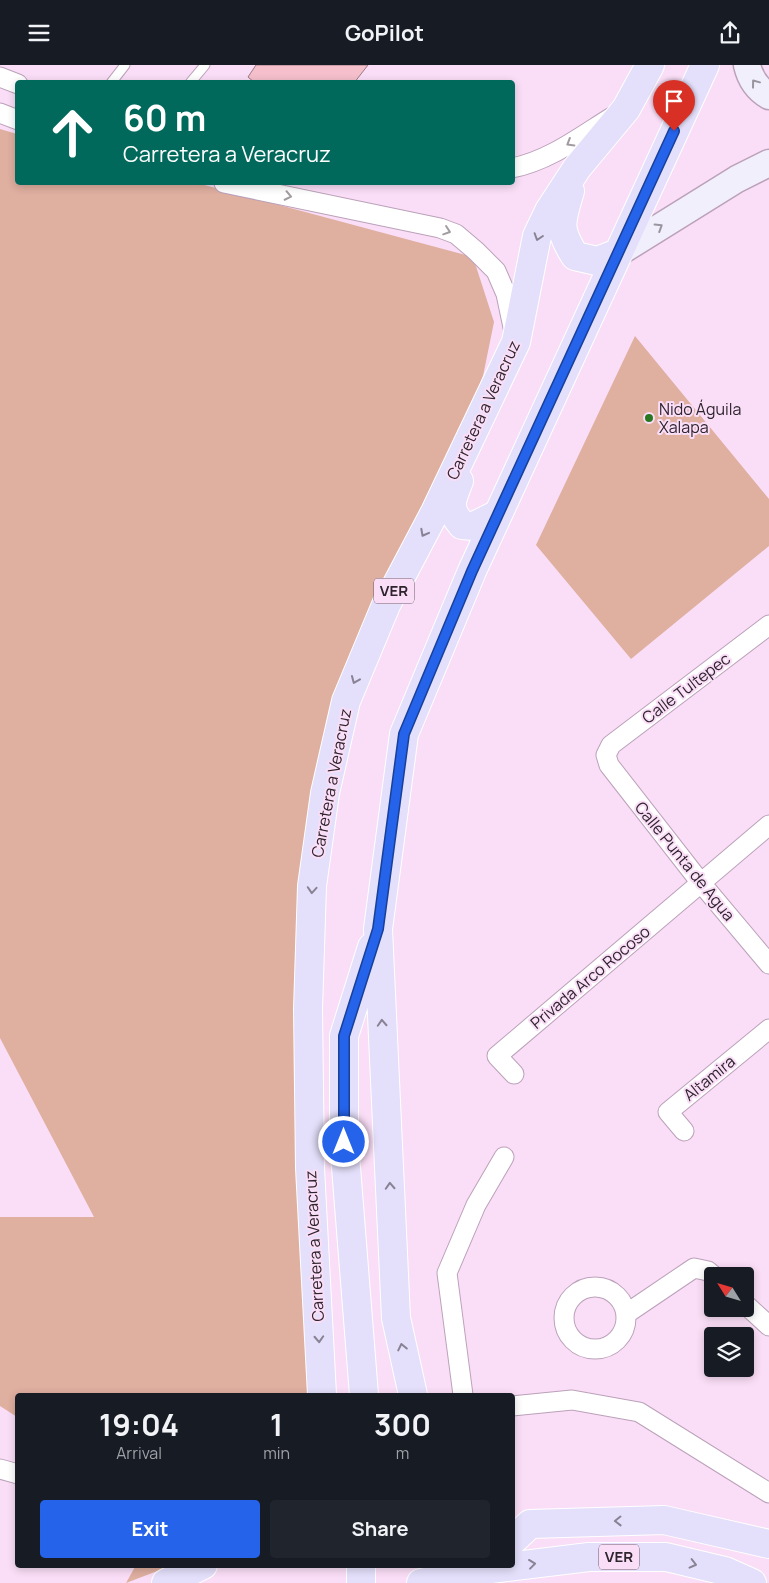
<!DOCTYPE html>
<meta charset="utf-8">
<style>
:root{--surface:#171b24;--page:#20242c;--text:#f1f3f6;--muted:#9ea1a6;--accent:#2563eb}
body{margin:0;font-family:Manrope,sans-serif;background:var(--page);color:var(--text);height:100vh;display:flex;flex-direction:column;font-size:19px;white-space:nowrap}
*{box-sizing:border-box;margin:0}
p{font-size:16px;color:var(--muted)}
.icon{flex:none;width:28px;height:28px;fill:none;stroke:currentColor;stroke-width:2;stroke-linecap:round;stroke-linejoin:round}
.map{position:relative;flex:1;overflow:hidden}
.side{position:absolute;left:15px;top:1328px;width:500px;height:175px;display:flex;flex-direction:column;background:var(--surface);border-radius:5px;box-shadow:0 2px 8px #0003}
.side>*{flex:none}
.hud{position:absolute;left:15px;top:15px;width:500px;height:105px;border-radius:5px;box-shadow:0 2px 8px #0003;background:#00695c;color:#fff;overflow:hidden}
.needle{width:32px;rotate:307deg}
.buttons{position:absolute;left:704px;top:1202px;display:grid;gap:10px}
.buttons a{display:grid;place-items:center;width:50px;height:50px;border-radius:5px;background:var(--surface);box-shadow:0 2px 8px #0003;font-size:25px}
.pin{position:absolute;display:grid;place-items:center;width:42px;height:42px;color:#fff;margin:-51px -21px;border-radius:50% 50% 50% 0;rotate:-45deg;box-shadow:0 0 5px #0007}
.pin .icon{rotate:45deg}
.me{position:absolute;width:55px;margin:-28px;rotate:0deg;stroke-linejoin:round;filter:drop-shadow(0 0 4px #0008)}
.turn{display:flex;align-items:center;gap:18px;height:105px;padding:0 25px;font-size:22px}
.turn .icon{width:65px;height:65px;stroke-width:2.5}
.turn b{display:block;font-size:35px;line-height:42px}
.eta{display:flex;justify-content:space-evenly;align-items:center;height:85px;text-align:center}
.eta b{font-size:30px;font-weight:700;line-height:35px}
.cta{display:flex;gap:10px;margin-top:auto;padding:10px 25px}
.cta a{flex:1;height:58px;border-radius:5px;background:var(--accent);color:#fff;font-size:20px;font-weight:700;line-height:58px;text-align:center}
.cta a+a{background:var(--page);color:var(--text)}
header{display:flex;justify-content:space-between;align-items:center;height:65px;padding:0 25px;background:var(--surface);font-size:22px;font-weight:700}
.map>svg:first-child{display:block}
.green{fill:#dfafa0}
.building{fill:#f5c0cc;stroke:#9d7a82}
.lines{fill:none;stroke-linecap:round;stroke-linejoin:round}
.lane-casing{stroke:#bba1b9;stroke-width:11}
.street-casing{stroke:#bba1b9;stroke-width:21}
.secondary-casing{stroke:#bba1b9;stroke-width:29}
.primary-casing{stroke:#fff;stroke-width:30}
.lane{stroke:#fff;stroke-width:9}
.street{stroke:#fff;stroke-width:19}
.secondary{stroke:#f2effc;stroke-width:26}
.primary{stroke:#e4dffa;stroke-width:28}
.oneway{stroke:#9a949f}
.oneway2{stroke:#a19ca0}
.oneway3{stroke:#898294}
.route-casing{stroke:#184099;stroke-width:12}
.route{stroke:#2563eb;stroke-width:9}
.poi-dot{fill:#287822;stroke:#fadef7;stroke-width:2}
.labels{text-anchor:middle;stroke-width:4;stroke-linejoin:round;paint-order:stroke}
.shield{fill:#fadef7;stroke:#6b5c6a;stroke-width:1}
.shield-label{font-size:15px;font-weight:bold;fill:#2e242d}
.poi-label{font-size:16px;fill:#2e242d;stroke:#fadef7;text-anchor:start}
.street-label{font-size:16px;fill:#2e242d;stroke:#fadef7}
</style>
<header><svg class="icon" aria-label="menu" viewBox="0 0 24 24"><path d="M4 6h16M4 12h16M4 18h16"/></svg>GoPilot<svg class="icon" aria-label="share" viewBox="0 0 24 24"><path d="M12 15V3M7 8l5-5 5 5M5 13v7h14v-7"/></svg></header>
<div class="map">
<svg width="769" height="1518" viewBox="0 0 769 1518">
<rect width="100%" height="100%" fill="#fadef7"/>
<path class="green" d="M0,64l17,5 1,49h179l276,74 21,65 -11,54 -95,239 -69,184 -16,196 5,400h-290l-1,22 -17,-11v-189h94l-94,-179z
M635,271l134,163v47l-138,113 -95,-114z
M136,1500h37l-47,18z"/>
<path class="building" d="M256,0h112l-14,18h-99l-7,-6z"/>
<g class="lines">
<defs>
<path id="lane" d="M111,18l14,-18
M190,18l15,-18"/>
<path id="street" d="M0,12l18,7
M0,48l18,7
M512,103c37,-7 69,-32 100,-51
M224,118l216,45 16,6 20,17 20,20 10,23 8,38
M769,560l-158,120 -5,10 3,10 92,118 68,81
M514,1009l-17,-18 272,-231
M684,1066l-16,-19 101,-83
M564 1253a31 31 0 1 1 62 0a31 31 0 1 1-62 0Z
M745,1239l24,22
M626,1249l68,-46 14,3 6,5
M463,1330l-16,-122 29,-68 28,-48
M512,1341l60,-6 67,12 130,81
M0,1404l18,5"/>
<path id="secondary" d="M747,0c3,13 10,24 22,31
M618,188l119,-74 32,-16"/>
<path id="primary" d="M570,126c-9,31 -13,37 5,65l22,5 21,-8
M459,416c-8,21 -12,26 3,44l12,1 24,-12
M322,1330l-12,-227 -2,-159 4,-123 13,-93 21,-92 40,-96 49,-93 81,-170 21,-106 12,-25 28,-43 49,-59 24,-44
M364,1330l-20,-253v-106l28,-89
M413,1330l-17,-77 -18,-389 26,-195 68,-163 233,-506
M512,1476l18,-17 134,-4 105,24
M166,1518l37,-18
M361,1518v-18
M421,1518l62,-13 106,-13h77l59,14 27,12"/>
</defs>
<use href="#lane" class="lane-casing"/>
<use href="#street" class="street-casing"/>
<use href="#secondary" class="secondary-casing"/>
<use href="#primary" class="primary-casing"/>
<use href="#lane" class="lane"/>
<use href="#street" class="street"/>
<use href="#secondary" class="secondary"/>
<use href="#primary" class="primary"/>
</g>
<defs><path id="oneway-chevron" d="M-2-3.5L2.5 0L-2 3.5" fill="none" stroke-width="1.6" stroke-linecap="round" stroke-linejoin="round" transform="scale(1.25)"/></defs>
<g class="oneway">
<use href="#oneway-chevron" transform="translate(755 18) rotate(-127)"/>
<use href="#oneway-chevron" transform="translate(659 162) rotate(-32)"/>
</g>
<g class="oneway2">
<use href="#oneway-chevron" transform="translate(570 78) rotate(149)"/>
<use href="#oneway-chevron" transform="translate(288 131) rotate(12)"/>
<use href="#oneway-chevron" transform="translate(447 166) rotate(19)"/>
</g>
<g class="oneway3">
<use href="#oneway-chevron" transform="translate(538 172) rotate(108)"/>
<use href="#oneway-chevron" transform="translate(424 468) rotate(118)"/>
<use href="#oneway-chevron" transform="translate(355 615) rotate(113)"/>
<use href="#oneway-chevron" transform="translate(312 825) rotate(94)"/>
<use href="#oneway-chevron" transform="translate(382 958) rotate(-93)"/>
<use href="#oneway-chevron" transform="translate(390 1121) rotate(-93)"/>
<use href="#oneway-chevron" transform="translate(319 1274) rotate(87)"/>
<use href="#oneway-chevron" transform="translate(402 1282) rotate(-102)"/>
<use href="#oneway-chevron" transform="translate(618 1456) rotate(179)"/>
<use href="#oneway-chevron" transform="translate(532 1499) rotate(-7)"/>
<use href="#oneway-chevron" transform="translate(693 1499) rotate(14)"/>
</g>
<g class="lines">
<defs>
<path id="route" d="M344,1077v-106l34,-107 26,-195 68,-163 202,-440"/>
</defs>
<use href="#route" class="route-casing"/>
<use href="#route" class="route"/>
</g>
<circle class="poi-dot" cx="649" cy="353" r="5"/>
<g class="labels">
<g class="shield">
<rect x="374" y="513.5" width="40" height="25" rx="4"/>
<rect x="599" y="1479.5" width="40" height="25" rx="4"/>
</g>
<g class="shield-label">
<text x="394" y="531">VER</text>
<text x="619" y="1497">VER</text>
</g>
<g class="poi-label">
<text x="659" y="350">Nido Águila<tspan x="659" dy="18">Xalapa</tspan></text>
</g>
<g class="street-label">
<text transform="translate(483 345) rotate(-65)" y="6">Carretera a Veracruz</text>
<text transform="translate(686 623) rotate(-37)" y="6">Calle Tultepec</text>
<text transform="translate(331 718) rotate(-79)" y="6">Carretera a Veracruz</text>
<text transform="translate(685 796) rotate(51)" y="6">Calle Punta de Agua</text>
<text transform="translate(590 912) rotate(-40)" y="6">Privada Arco Rocoso</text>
<text transform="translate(709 1013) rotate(-39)" y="6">Altamira</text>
<text transform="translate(314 1181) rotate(-93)" y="6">Carretera a Veracruz</text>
</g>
</g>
</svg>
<div class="buttons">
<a><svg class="needle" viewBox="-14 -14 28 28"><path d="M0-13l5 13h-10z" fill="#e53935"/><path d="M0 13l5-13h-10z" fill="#9ea1a6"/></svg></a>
<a><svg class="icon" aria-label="layers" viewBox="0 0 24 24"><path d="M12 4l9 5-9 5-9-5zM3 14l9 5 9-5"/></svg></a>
</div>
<div class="pin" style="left:674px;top:66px;background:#d93025"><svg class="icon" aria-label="arrive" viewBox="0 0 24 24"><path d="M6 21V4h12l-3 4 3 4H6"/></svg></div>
<svg class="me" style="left:344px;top:1077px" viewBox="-20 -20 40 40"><circle r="17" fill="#2563eb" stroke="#fff" stroke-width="3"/><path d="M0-11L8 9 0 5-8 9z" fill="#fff"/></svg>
<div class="hud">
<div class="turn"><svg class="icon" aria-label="ahead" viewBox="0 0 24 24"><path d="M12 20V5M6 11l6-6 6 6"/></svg><div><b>60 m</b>Carretera a Veracruz</div></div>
</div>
<section class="side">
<div class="eta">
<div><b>19:04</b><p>Arrival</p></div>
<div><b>1</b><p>min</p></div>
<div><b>300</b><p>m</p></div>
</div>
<div class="cta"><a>Exit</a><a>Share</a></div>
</section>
</div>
